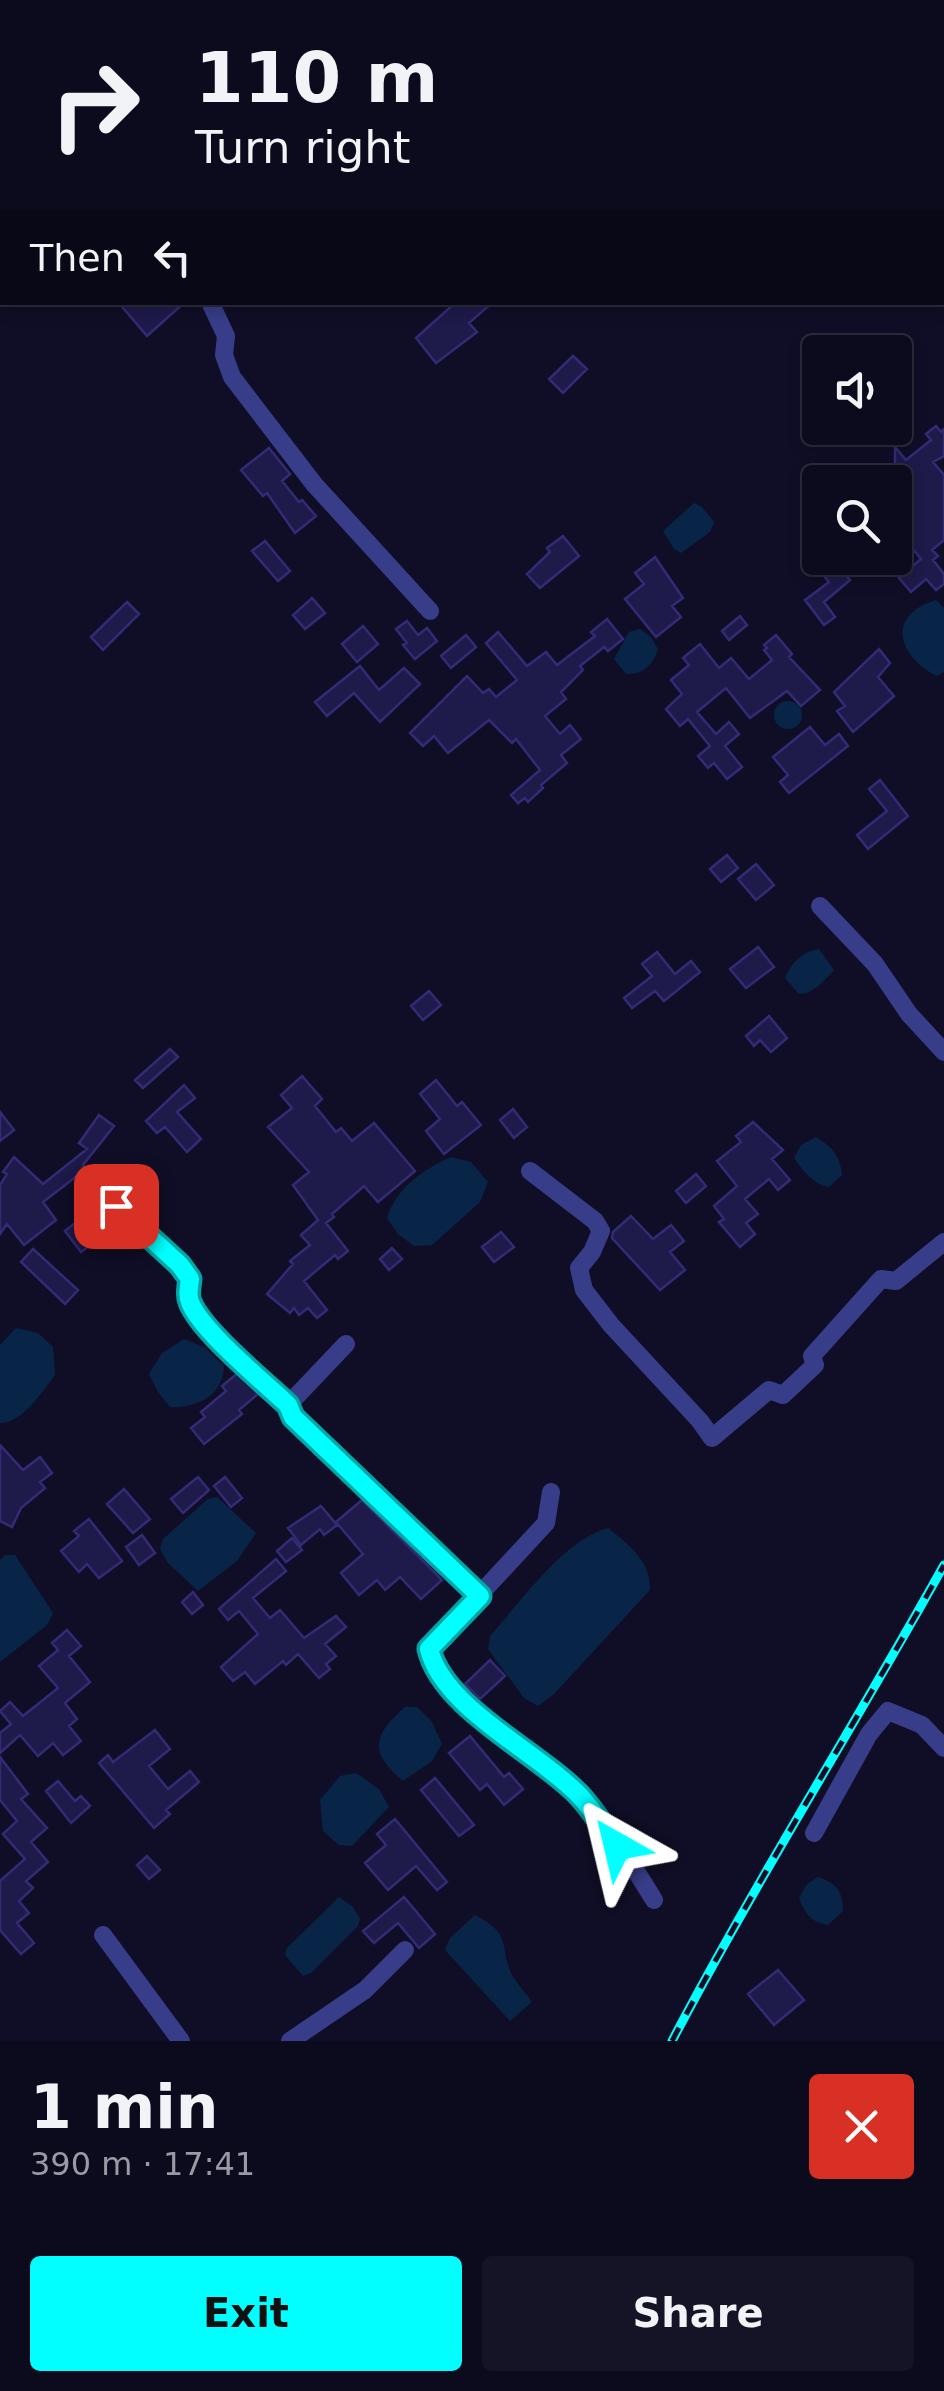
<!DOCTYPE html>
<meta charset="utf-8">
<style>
:root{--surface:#0c0a1d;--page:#151326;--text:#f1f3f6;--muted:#9a9aa4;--line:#2c2b3b;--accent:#01ffff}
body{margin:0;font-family:"DejaVu Sans",sans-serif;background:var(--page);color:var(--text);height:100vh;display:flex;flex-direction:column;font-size:38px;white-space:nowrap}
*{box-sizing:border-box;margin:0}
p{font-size:32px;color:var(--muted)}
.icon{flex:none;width:55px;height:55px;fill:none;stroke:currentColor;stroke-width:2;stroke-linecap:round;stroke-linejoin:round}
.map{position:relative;height:2041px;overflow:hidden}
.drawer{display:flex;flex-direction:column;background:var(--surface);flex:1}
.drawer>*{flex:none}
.banner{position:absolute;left:0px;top:0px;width:945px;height:305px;box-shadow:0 5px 15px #0003,0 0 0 2px var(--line);background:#0c0a1d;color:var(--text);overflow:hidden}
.buttons{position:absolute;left:802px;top:335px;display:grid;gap:20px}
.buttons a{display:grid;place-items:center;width:110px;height:110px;border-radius:10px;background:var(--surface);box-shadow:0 5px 15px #0003,0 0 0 2px var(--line);font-size:50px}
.pin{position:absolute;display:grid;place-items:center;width:85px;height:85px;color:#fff;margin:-42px;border-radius:20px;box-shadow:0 5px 15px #0006}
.me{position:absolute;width:110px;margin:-55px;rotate:323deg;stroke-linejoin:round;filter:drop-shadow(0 0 8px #0008)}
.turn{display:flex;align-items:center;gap:35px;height:210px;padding:0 30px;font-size:45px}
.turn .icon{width:130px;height:130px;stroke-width:2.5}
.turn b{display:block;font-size:70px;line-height:85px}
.then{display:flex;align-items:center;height:95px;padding:0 30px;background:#0003;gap:20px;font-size:38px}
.round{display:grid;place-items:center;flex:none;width:105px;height:105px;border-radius:10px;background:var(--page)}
.headline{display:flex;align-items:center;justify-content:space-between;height:170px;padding:0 30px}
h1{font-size:60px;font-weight:600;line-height:75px}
.button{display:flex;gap:20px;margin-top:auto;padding:20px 30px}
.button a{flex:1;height:115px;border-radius:10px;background:var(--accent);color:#111;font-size:40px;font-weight:600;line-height:115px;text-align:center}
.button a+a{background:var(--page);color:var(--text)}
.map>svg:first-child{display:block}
.water{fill:#082547}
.building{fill:#1e1a49;stroke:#322b76;stroke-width:2.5}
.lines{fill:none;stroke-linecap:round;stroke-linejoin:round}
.path{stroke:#2abea6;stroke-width:2.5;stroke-dasharray:5 8;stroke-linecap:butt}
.street{stroke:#373d88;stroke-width:18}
.rail-casing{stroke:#01ffff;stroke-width:9}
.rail{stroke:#100e27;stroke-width:5;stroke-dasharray:15;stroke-linecap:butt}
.route-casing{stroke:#01a6a6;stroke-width:25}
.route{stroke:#01ffff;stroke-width:18}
</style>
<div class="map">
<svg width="944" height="2041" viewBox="0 0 944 2041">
<rect width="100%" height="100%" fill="#100e27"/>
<path class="water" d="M694,503l8,4 12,15 -4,10 -29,21 -7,-4 -11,-18z
M936,600l8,8v64l-7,4c-40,-20 -51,-61 -1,-76z
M640,629l11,8 7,12c-5,16 -15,26 -32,25l-12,-15 15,-27z
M774 715a14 14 0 1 1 28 0a14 14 0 1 1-28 0Z
M819,949l15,21c-9,10 -21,24 -35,24l-14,-16c6,-15 18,-27 34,-29z
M816,1137c16,10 24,18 26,38l-13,12c-16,-2 -26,-17 -35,-29l7,-13z
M451,1157l20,5 17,20 -8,20 -48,43 -18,1 -16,-12 -11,-16c9,-30 37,-49 64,-61z
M16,1328l22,5 15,14 2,28c-14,18 -31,47 -55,48v-78z
M184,1339l20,8 20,19c-1,30 -27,42 -54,41l-12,-15 -9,-18 13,-21z
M217,1497l39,36 -19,28 -39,30 -30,-28 -8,-14 3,-10 45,-40z
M608,1528c21,17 43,33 42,62l-96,104 -16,12 -14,-8 -36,-49 2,-13c31,-34 73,-96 118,-108z
M5,1555h10l38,58 -6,12 -47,37v-102z
M405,1707h12l15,15 10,22 -10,17 -29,20c-34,-29 -31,-45 2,-74z
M356,1773l23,16 10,18 -37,39 -13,-1 -16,-14 -3,-31 20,-24z
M818,1877c19,6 25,15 25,34l-15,14c-17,-3 -23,-11 -29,-27l8,-14z
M339,1897l14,10 7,12 -2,7 -47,47 -8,3 -18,-21 1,-6z
M475,1915c39,20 23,31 37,60 5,9 14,18 20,27l-22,19 -65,-71 5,-12z"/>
<path class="building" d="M118,302h67l-38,34z
M456,302h37l-24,21 8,9 -41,31 -20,-25z
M573,356l14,13 -24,24 -14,-14z
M936,426l5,6 3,-3v27l-11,6 11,13v65l-12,10 6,6 -5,4 11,14v10l-8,6 -10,-11 -15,13 -12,-14 22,-19 -18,-22 -8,6v-47l15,-12 -15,-18v-19l11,13 25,-20 -5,-6z
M269,448l21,26 -8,7 17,21 3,-2 14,16 -21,17 -28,-40 -4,3 -22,-26z
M563,536l16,20 -39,32 -13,-14 23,-22 -3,-4z
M265,541l25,30 -12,10 -26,-30z
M655,557l28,41 -11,8 9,11 -25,20 -31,-38 19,-15 -9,-11z
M809,558h22l19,22 -26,22 11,15 -11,8 -19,-25 24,-18z
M312,598l13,15 -20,16 -12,-14z
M127,602l12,12 -36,36 -12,-13z
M740,616l7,9 -18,15 -7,-9z
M607,619l16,20 -15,12 -4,-4 -24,19 3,4 -22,22 5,7 -21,17 15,18 10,-9 11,14 -20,16 6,8 -26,22 2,3 -15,14 -3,-4 -7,5 -7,-8 29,-25 -24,-31 -4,4 -23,-23 -41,33 -14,-17 -11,10 -13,-13 57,-57 16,17 6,-4 7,8 21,-17 -31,-37 12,-11 29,34 19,-14 11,13 38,-29 -4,-4z
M407,621l11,14 9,-7 10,13 -22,18 -12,-14 4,-2 -11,-14z
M363,626l15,18 -21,18 -15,-18z
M466,635l10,12 -25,21 -10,-12z
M776,635l16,19 -3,3 31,33 -19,16 -14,-15 -37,27 -24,-30 -29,24 19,22 13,-12 10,12 -14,12 17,21 -15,12 -13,-16 -6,5 -10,-12 12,-10 -22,-27 -8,7 -14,-17 16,-15 -11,-14 18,-15 -6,-7 17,-14 19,24 12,-10 18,21 23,-19 -8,-10 3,-2 -3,-3z
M879,649l11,14 -12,14 16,19 -41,36 -16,-21 8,-5 -11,-14z
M360,666l19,24 25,-22 16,16 -40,38 -26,-29 -27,23 -12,-14z
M810,727l15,18 14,-11 9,12 -59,47 -9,-11 8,-7 -15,-18z
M880,780l28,36 -40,33 -11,-14 30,-24 -18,-22z
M727,855l11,13 -17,14 -11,-13z
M756,864l18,21 -18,15 -18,-21z
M758,947l16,20 -28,21 -16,-19z
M657,952l18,22 16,-13 9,11 -36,29 -9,-10 -23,17 -8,-10 28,-22 -10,-12z
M429,991l12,14 -18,15 -12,-14z
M769,1016l18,22 -16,14 -11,-12 -6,6 -8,-10z
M170,1049l8,8 -35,31 -8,-8z
M302,1076l20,23 -7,7 21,26 5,-4 11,13 22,-18 41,48 -37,31 -14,-16 -32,28 2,3 -8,6 22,28 -10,8 -3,-4 -31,26 23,29 -10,8 -9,-10 -9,7 -5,-7 -4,5 -23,-19 26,-30 -3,-3 20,-16 -9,-10 17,-15 -25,-35 16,-13 -41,-45 24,-19 -11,-13z
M436,1080l21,26 5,-4 19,23 -37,29 -18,-23 14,-12 -20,-25z
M184,1085l11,13 -18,14 24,27 -14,13 -22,-25 -8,6 -11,-12z
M513,1109l14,18 -13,11 -14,-18z
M0,1112l14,18 -14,11z
M99,1115l15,11 -31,39 3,4 -43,33 13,18 -32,25 -17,-21 -7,10v-49l7,-11 -4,-2 11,-15 29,27 44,-35 -8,-6z
M753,1122l30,28 -11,9 18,21 -12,10 -9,-11 -24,20 13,15 -12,9 9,11 -15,13 -21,-25 5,-3 -10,-13 23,-20 -20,-25 24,-19 -5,-6z
M696,1174l10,12 -20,17 -10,-12z
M631,1216l22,23 18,-14 13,16 -14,11 15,18 -25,20 -48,-52 1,-6z
M80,1219l16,22 -15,11 -16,-21z
M501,1232l13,15 -20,15 -12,-15z
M392,1248l10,11 -13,11 -9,-11z
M33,1249l45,41 -13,14 -44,-42z
M238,1373l20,21 -19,16 3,4 -38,30 -13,-16 14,-11 -4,-5 25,-21 -4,-5z
M0,1445l23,25 17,-13 12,16 -12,9 5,6 -24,20 -9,19 -12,-6z
M198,1477l11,13 -26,23 -12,-14z
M225,1477l17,21 -11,9 -17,-21z
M124,1489l26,30 -17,14 -26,-29z
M362,1500l80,80 -21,19 -21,-22 -15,13 -8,-10 -18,15 -18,-22 22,-19 -27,-32z
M321,1506l16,19 -13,10 -4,-6 -19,16 -13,-17z
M89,1519l33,42 -23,17 -12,-14 -8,8 -18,-21 18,-15 -5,-5z
M142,1535l13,18 -16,12 -13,-18z
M292,1538l10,12 -16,12 -9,-11z
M276,1559l10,12 -33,27 17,20 10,-8 24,28 32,-22 10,11 -21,17 11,12 -10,8 4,5 -11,9 -21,-24 -12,11 -3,-4 -28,23 -10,-12 -12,9 -12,-14 37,-33 -19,-23 -11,9 -9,-11z
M193,1592l10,13 -11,9 -10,-12z
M67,1630l14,16 -12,10 21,26 -25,21 12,16 -8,7 12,15 -18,14 -10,-12 -15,13 -18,-21 -20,18v-20l11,-9 -11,-13 10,-9 13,14 35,-28 -19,-22 19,-16 -6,-7z
M490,1660l15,16 -25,23 -15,-15z
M155,1730l15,19 -21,17 19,23 22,-18 9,11 -33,28 4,4 -16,14 -55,-65 9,-8 5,7z
M470,1736l34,41 5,-4 14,16 -19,16 -17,-21 -7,6 -31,-37z
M0,1757l28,37 -7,5 26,29 -16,14 17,20 -22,19 7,7 -14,13 10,12 -12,10 17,20 -13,11 -21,-24v-49l25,-22 -22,-25 14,-13 -17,-21z
M435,1778l39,47 -15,11 -38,-46z
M58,1781l17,20 6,-5 9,10 -19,17 -25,-32z
M395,1819l52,63 -10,8 -21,-24 -28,24 -23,-27 21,-18 -9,-11z
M147,1856l13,14 -11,9 -12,-14z
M404,1897l31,37 -16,14 -21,-25 -24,20 -11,-12z
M778,1970l26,30 -30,25 -26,-31z"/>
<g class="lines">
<path class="path" d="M269,0l1,2"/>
<path class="street" d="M0,214l2,3
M210,302l16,34 -2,19 8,22 82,107 116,127
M820,906l55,58 34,50 35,38
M530,1171l65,50 6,10 -9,21 -13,16 5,22 27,35 89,96 12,17 57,-48 14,5 32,-30 -3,-9 69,-77 15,2 48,-39
M96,1190l84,75 10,14 -2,20 9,15 91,91
M346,1344l-58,61 5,12 187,179
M551,1492l-5,31 -117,126c12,52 108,106 148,144 28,27 56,73 77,107
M814,1833l55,-99 19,-23 34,14 22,23
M103,1935l78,106
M290,2041l75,-51 40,-40"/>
<defs>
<path id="rail" d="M672,2041c85,-162 183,-316 272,-476"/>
</defs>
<use href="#rail" class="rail-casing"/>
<use href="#rail" class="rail"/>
</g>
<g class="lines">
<defs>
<path id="route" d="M116,1206l64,59 10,14c-1,8 -3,16 0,23 11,29 74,80 98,103l5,12 187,179 -51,53c14,59 109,103 150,146 14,15 26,34 38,51"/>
</defs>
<use href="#route" class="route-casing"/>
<use href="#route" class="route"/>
</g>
</svg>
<div class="buttons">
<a><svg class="icon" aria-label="sound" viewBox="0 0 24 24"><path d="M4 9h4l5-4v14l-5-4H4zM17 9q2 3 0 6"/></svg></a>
<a><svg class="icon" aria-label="search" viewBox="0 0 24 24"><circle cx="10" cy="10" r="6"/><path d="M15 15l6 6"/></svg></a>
</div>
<div class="pin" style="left:116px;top:1206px;background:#d93025"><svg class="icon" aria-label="arrive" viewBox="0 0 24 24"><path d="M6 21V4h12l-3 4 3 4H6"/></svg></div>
<svg class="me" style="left:617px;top:1846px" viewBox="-20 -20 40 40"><path d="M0-17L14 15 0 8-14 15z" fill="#01ffff" stroke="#fff" stroke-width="4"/></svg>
<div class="banner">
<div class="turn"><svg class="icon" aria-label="right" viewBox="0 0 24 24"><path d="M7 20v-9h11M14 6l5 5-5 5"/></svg><div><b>110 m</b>Turn right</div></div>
<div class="then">Then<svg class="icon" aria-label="left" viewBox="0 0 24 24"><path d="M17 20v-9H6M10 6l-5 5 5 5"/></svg></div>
</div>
</div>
<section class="drawer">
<div class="headline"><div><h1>1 min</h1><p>390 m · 17:41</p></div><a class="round" style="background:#d93025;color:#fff"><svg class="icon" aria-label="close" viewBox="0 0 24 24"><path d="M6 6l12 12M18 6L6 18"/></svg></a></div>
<div class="button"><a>Exit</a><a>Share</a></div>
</section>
